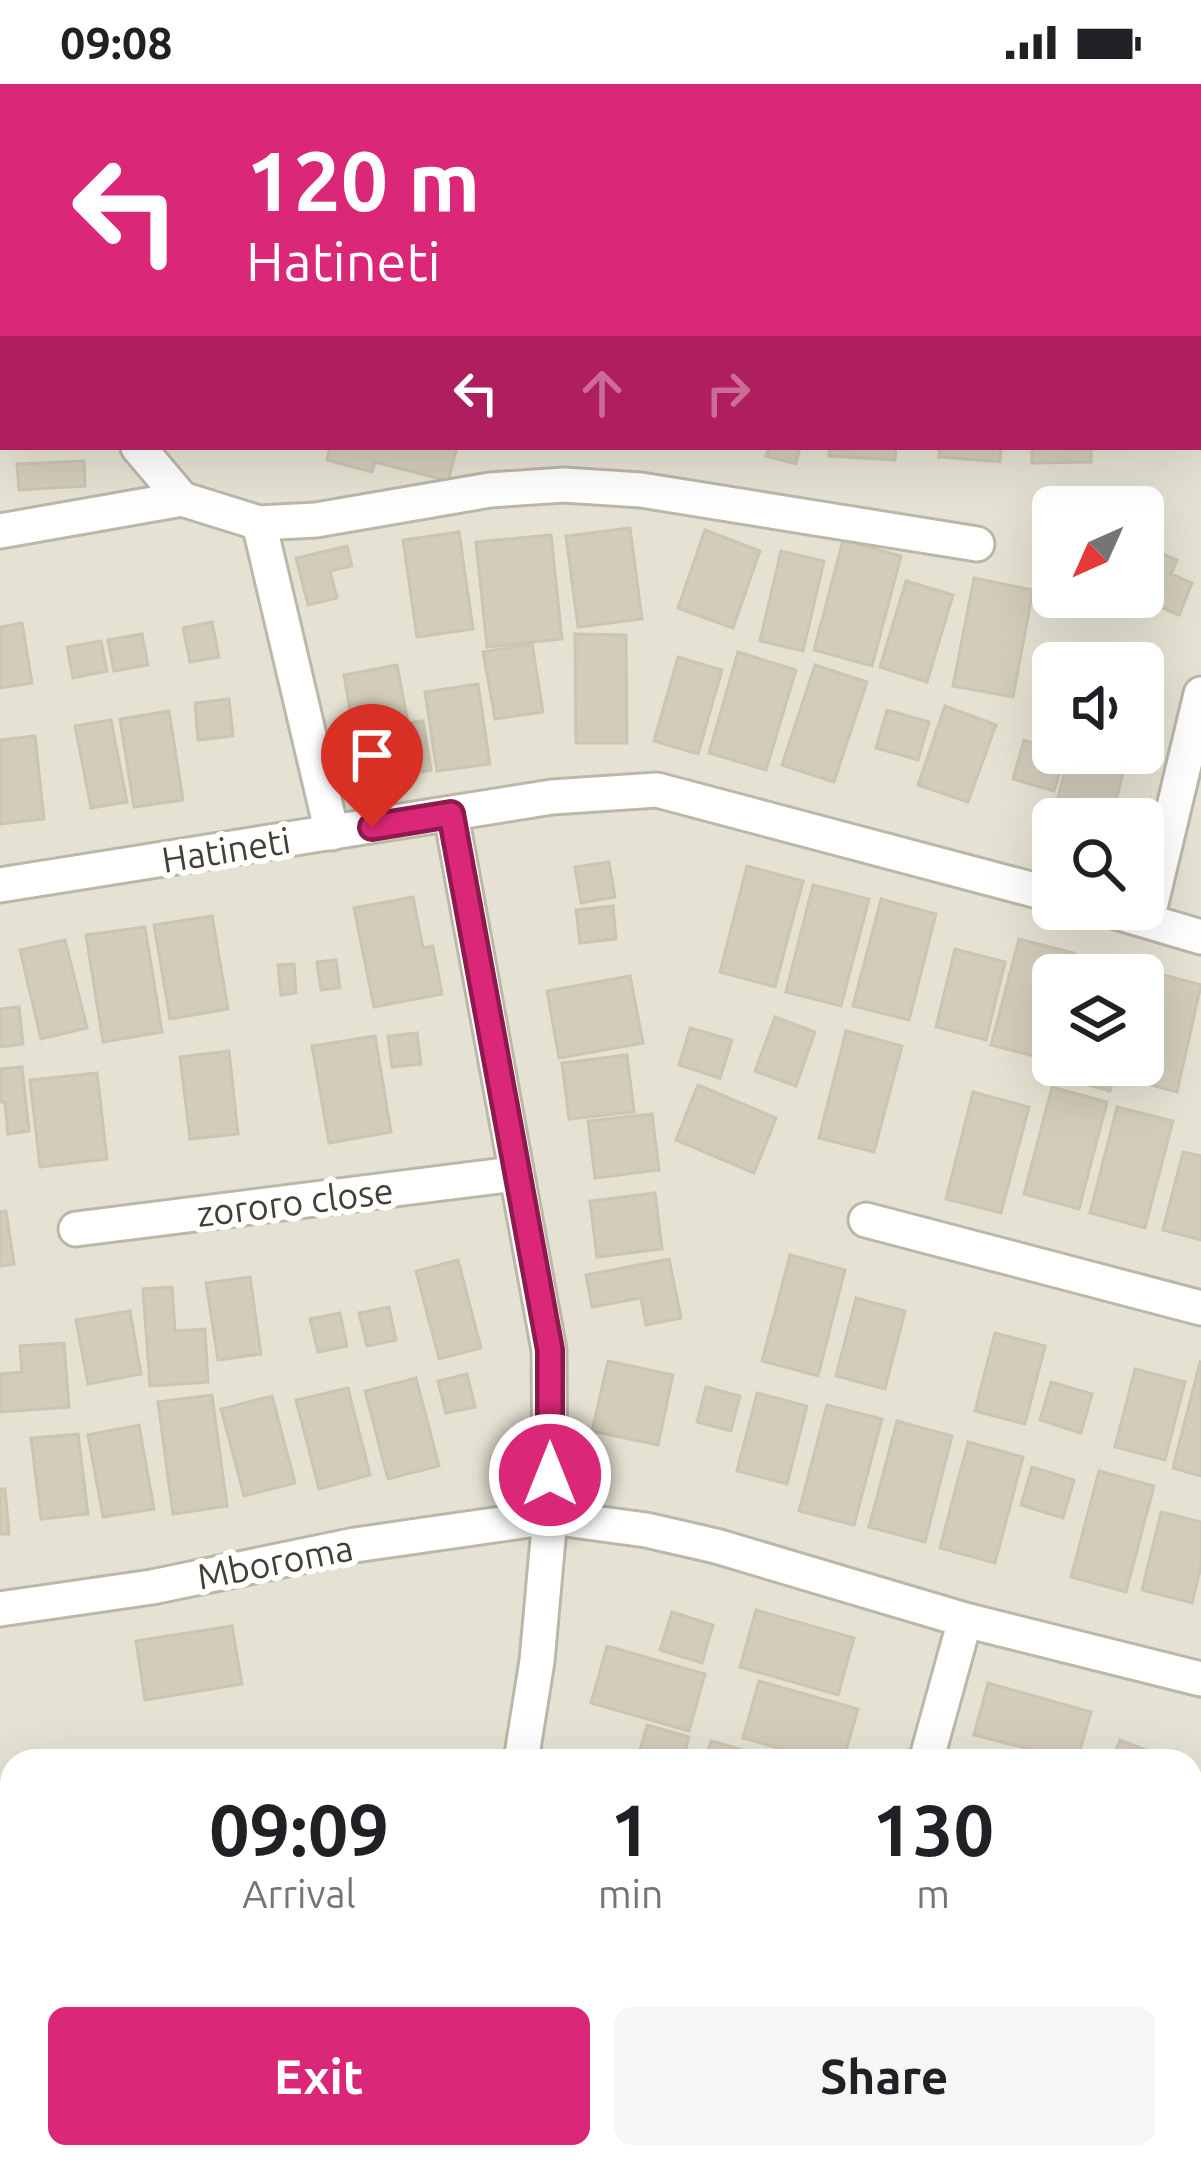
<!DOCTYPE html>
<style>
:root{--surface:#fff;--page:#f6f6f6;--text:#202124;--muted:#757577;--accent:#db2777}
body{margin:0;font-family:Ubuntu,sans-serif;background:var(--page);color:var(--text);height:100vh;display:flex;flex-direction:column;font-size:45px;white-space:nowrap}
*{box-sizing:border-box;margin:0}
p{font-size:39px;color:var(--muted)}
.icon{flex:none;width:66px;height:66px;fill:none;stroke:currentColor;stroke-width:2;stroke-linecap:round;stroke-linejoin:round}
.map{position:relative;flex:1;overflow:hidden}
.details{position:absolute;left:0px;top:1665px;width:1203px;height:420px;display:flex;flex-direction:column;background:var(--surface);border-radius:36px 36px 0 0;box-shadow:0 12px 48px #0002}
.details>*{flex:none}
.banner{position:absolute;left:0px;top:0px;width:1203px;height:366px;box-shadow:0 12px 48px #0002;background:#db2777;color:#fff;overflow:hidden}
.needle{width:78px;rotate:225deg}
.fabs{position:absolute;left:1032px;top:402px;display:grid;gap:24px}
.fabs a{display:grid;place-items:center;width:132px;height:132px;border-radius:18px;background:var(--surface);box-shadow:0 12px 48px #0002;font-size:60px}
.pin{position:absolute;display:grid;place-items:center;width:102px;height:102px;color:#fff;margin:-123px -51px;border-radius:50% 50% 50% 0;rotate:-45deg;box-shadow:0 0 12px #0007}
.pin .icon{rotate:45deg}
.me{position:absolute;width:132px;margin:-66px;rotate:0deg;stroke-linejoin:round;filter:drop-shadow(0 0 9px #0008)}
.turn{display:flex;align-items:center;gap:42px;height:252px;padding:0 48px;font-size:54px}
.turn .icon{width:156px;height:156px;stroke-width:2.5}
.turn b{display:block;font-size:84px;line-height:102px}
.lanes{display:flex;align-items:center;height:114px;padding:0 48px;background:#0003;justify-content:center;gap:60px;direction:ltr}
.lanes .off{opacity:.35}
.eta{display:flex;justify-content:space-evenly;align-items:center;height:204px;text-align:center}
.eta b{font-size:72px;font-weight:700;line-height:84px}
.primary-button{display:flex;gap:24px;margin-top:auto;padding:24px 48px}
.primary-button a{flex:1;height:138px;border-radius:18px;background:var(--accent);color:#fff;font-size:48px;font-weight:700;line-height:138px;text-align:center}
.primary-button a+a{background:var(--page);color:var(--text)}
.status{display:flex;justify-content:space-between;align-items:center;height:84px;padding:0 60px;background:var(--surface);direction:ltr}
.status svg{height:33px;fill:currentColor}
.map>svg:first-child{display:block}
.residential{fill:#e5e2d3;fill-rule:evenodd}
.building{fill:#d2ccbb;stroke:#ccc5af;stroke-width:3}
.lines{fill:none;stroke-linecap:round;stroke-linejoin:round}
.minor-casing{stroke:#bcb8a8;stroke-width:39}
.minor{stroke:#fff;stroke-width:33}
.route-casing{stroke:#8e194d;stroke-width:30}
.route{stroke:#db2777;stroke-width:21}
.labels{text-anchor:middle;stroke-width:12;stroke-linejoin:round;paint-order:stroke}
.street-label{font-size:36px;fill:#433f35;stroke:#fff}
</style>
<div class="status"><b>09:08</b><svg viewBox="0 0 49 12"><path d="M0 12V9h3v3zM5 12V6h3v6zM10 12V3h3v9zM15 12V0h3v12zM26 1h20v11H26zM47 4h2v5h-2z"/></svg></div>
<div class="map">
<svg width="1201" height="2085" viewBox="0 0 1201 2085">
<rect width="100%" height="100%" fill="#f1efe5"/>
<path class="residential" d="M0,0h1201v2085h-1201zM3,3h1197v360h-1197zM1053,423h90v90h-90zM1053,579h90v90h-90zM1053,735h90v90h-90zM1053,891h90v90h-90zM12,1677h1179v396h-1179z"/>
<path class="building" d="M330,363h127l-9,34 -73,-19 -3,10 -45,-12z
M769,363h31l-4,17 -30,-8z
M830,363h66l-1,13 -66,-4z
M940,363h61l-1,15 -61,-5z
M1032,363h59v15l-59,1z
M84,377l1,25 -66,4 -2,-26z
M630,444l12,91 -64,8 -12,-91z
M705,446l55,21 -27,77 -55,-20z
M459,448l14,97 -56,8 -14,-97z
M551,451l11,104 -75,8 -11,-105z
M843,456l58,16 -29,110 -58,-16z
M347,462l5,20 -22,5 7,27 -29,7 -12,-47z
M1143,462l34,14 -6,14 21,9 -13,32 -42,-18h6z
M781,467l43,10 -21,90 -43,-10z
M974,494l59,12 -20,107 -60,-11z
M906,497l47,14 -26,87 -47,-15z
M212,538l7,35 -29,5 -7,-34z
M22,539l10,60 -32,5v-61z
M142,550l6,31 -34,6 -6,-31z
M575,550l51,1 1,108h-51z
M101,557l6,30 -34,7 -6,-31z
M532,560l11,68 -48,7 -12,-67z
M738,568l58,18 -30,100 -57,-17z
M678,573l44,13 -24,84 -44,-13z
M397,581l11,58 15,-2 8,49 -49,9 -5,-22 -32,6 -6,-38 13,-3 -8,-47z
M815,581l52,17 -33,100 -52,-17z
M478,600l12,80 -53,7 -12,-79z
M229,615l4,37 -35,4 -3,-37z
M945,622l51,19 -28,77 -50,-17z
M887,626l42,12 -11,38 -42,-12z
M169,627l14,89 -49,7 -14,-88z
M111,636l16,82 -36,6 -16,-82z
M35,652l9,83 -44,5v-84z
M1024,656l29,9v4h13l-12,38 -41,-12z
M1070,669l56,9 -15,57 -55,-14z
M609,778l6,35 -34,6 -6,-36z
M747,782l56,15 -28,106 -55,-15z
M813,801l56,14 -28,107 -55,-14z
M413,813l10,51 10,-2 9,48 -68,13 -20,-99z
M881,815l55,15 -27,106 -56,-14z
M613,822l3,33 -36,4 -4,-33z
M212,832l16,93 -58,10 -16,-94z
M145,843l17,105 -59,10 -17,-107z
M1019,855l55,14 -6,22h-15v59l-7,25 -55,-14z
M65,856l22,88 -46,11 -21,-89z
M955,865l50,13 -19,78 -50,-13z
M336,876l4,28 -19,2 -4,-28z
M294,880l2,29 -15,2 -3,-30z
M1149,887l52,14 -24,107 -56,-15 4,-12h18v-70z
M630,892l13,67 -84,15 -12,-67z
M19,923l4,37 -23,3v-38z
M775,933l40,15 -19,54 -41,-15z
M690,944l42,12 -12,38 -41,-13z
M846,947l56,15 -28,106 -55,-14z
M417,949l4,31 -29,3 -4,-31z
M375,952l16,96 -62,11 -17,-97z
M229,967l9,83 -48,5 -10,-82z
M627,971l7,57 -65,7 -7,-56z
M1058,981h59l-7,26 -55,-15z
M22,983l7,64 -21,3 -3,-32h-5v-33z
M97,989l10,86 -67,8 -10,-87z
M698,1001l78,33 -22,55 -78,-33z
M1052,1003l55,15 -28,107 -55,-15z
M973,1008l56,15 -28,106 -55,-14z
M1117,1023l56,14 -28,107 -55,-15z
M652,1030l7,56 -64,8 -7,-57z
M1183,1068l18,4v84l-38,-10z
M655,1109l7,56 -65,8 -7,-56z
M6,1127l8,53 -14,2v-54z
M790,1171l55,15 -27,106 -56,-15z
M669,1175l12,59 -35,7 -5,-27 -49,9 -6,-32z
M458,1176l23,88 -42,11 -23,-88z
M250,1193l11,77 -43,6 -12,-77z
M172,1203l3,44 30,-2 3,53 -58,4 -7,-97z
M856,1214l49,13 -20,78 -49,-13z
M389,1223l7,33 -29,6 -8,-33z
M130,1227l11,63 -53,10 -12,-64z
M340,1229l7,33 -29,6 -8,-33z
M995,1249l50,13 -20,78 -50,-13z
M64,1259l5,64 -69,5v-38l22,-2 -2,-26z
M608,1277l65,14 -15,70 -66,-14z
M1200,1278h1v114l-28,-8z
M1135,1285l50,13 -20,78 -50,-13z
M467,1290l8,33 -29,6 -8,-32z
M416,1294l23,88 -51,13 -23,-88z
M1051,1298l41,12 -11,39 -41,-13z
M706,1303l34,9 -9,35 -34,-9z
M348,1304l22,87 -51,14 -23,-89z
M757,1309l50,13 -20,78 -50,-13z
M212,1311l15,111 -54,8 -15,-112z
M272,1312l23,87 -51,13 -23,-87z
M827,1321l55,14 -28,106 -55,-14z
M897,1337l55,15 -27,106 -56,-15z
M139,1341l15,84 -51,8 -15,-82z
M78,1350l10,80 -47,5 -10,-81z
M968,1358l55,15 -28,106 -55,-15z
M1032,1383l42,13 -11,38 -42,-13z
M1099,1387l55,15 -28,106 -55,-15z
M0,1405h5l4,45h-9z
M1161,1428l40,10v44l-9,37 -50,-13z
M756,1526l98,28 -16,57 -98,-28z
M672,1528l41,13 -11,38 -42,-13z
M232,1542l10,58 -97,16 -9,-59z
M607,1562l98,28 -16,57 -98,-28z
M759,1597l99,28 -15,52h-20l-80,-23z
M988,1599l103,29 -14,49 -103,-26z
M647,1641l42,12 -7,24h-45z
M1120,1656l28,11 -4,10h-32z
M711,1657l70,20h-76z
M1191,1715l10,2 -10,54z
M12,1754v82l-12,1v-81z
M0,1839l12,76 -12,2z
M12,1976v97h13l3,12h-28v-107z
M100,2073h74l2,12h-75z
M287,2073h70l-3,12h-70z
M474,2073h106l-3,12h-106z
M984,2073h93l-4,12h-93z"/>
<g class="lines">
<defs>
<path id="minor" d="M271,0l4,3
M1074,0v3
M158,3l2,-3
M0,198l3,3
M1200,203h1
M138,363l44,52 77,24 57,-3 174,-30 74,-5 77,5 336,54
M259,439l73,310
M0,447l182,-32
M451,731l98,535 1,167 -13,144 -16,100
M0,801l552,-88 105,-7 396,105
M1106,825l95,28
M1147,836l54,-226
M866,1136l335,88
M76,1145l438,-55
M0,1525l152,-22 203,-42 195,-28 96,13 70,16 249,74 236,59
M926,1677l39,-141
M1191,1995l10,-35
M402,2085l4,-12
M816,2085l3,-12"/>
</defs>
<use href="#minor" class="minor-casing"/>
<use href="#minor" class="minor"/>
</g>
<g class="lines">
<defs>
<path id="route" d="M372,743l79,-13 99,536v125"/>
</defs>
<use href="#route" class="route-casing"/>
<use href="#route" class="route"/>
</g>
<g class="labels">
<g class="street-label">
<text transform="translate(226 766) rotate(-9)" y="13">Hatineti</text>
<text transform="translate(295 1118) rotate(-7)" y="13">zororo close</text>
<text transform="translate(275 1478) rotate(-11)" y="13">Mboroma</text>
</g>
</g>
</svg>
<div class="fabs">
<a><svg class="needle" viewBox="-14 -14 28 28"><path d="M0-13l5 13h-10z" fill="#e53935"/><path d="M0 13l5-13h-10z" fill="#757577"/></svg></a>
<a><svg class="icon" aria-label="sound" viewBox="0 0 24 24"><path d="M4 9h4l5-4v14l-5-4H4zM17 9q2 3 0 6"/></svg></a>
<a><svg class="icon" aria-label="search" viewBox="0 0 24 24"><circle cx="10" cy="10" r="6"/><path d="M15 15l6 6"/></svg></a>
<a><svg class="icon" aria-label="layers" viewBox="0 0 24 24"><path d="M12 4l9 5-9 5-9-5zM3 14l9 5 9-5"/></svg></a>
</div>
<div class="pin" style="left:372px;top:743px;background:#d93025"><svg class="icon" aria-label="arrive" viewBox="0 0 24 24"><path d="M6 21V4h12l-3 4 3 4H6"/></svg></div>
<svg class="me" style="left:550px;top:1391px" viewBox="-20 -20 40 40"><circle r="17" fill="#db2777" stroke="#fff" stroke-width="3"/><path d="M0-11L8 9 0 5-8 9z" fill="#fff"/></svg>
<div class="banner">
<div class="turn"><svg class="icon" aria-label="left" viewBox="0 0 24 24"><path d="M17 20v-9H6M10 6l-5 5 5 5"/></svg><div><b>120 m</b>Hatineti</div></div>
<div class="lanes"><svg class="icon" aria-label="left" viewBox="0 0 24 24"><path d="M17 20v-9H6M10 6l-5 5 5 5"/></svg><svg class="icon off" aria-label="ahead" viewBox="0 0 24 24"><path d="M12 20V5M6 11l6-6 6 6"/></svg><svg class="icon off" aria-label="right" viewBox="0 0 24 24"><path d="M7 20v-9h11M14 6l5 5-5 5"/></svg></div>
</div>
<section class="details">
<div class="eta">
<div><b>09:09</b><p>Arrival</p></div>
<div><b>1</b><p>min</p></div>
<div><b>130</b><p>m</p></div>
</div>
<div class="primary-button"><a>Exit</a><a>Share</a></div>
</section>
</div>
